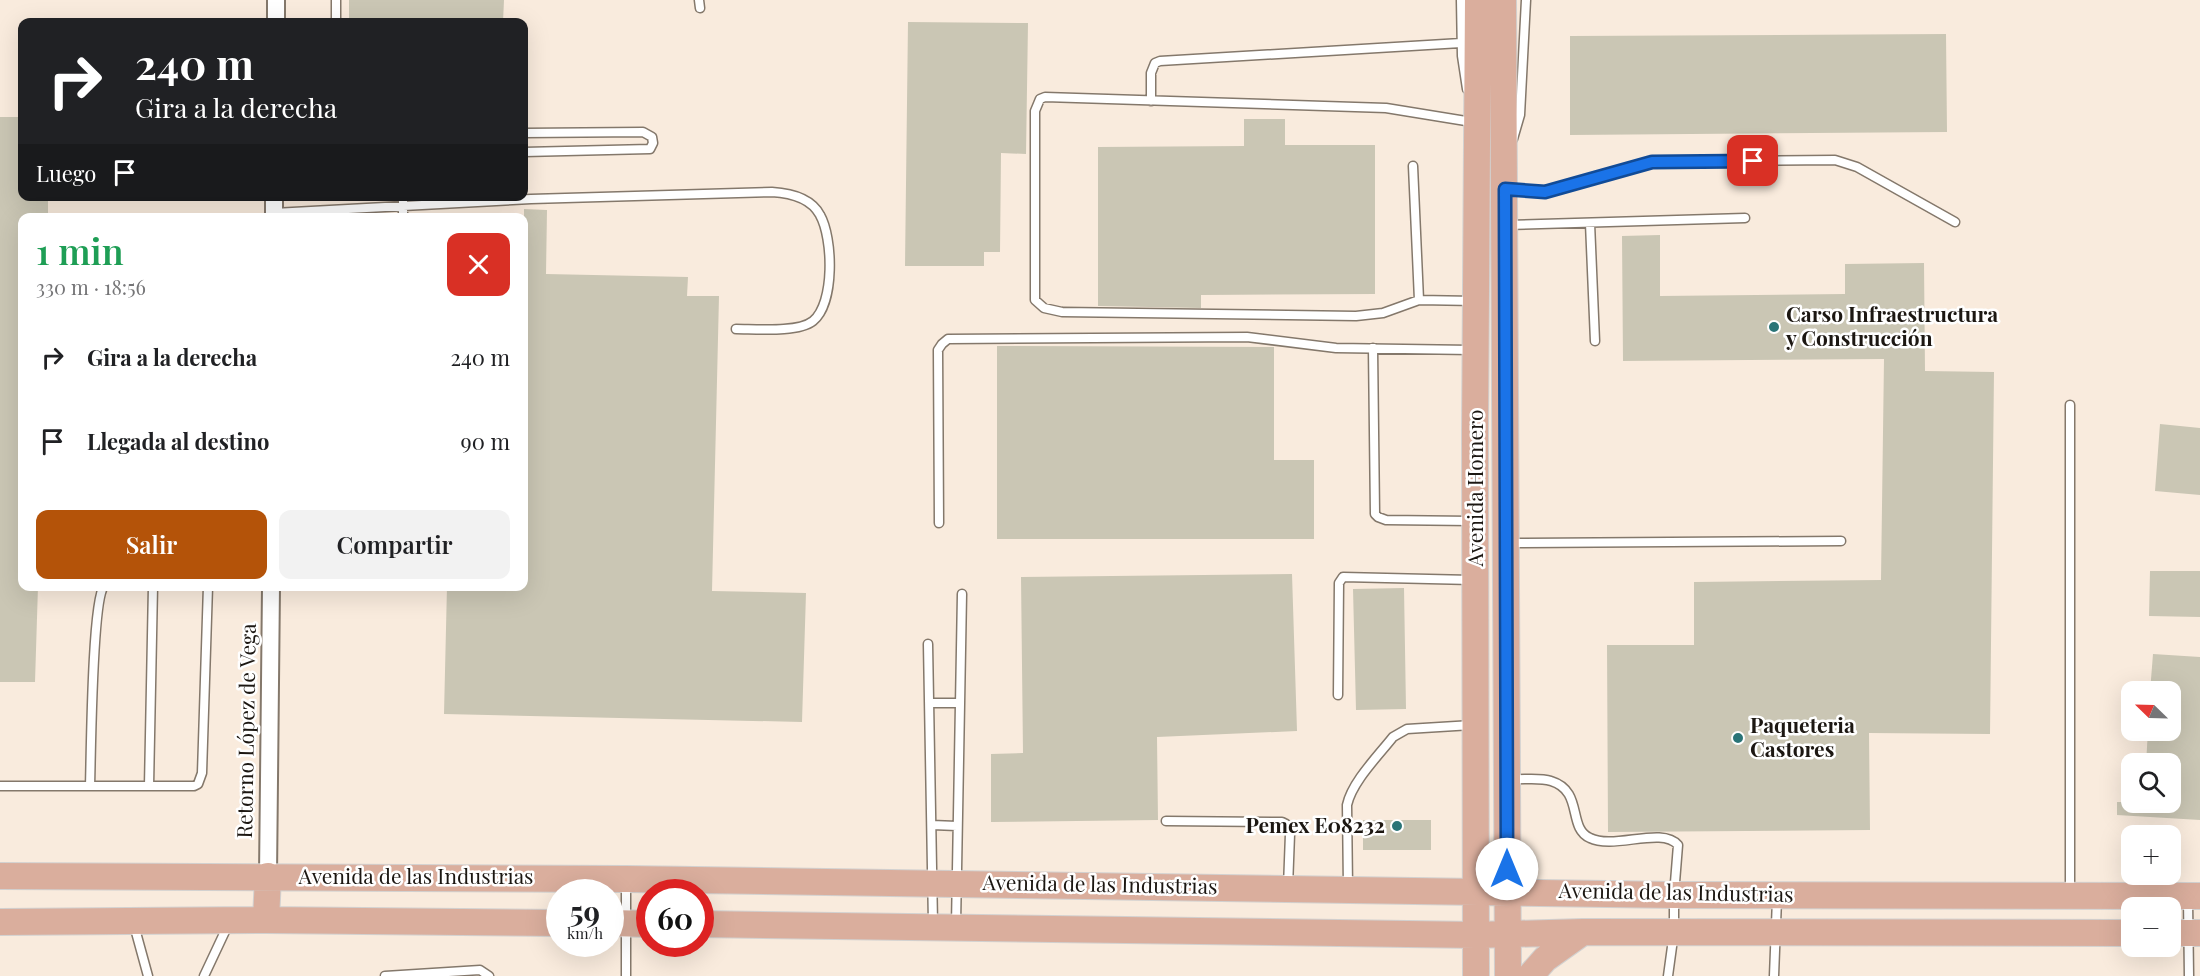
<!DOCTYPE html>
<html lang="es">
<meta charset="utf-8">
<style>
:root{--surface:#fff;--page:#f2f2f2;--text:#202124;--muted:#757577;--accent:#b45309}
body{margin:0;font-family:"Playfair Display",serif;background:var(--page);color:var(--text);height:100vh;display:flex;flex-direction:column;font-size:22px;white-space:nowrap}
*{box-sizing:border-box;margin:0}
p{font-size:20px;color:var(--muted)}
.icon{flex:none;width:33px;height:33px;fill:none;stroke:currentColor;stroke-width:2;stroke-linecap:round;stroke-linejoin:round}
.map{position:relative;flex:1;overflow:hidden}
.sheet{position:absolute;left:18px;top:213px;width:510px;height:378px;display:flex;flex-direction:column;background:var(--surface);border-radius:12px;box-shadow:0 6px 24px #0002}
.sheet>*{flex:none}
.guide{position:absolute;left:18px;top:18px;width:510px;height:183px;border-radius:12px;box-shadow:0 6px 24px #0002;background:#202124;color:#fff;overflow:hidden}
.needle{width:39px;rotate:293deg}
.buttons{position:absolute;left:2121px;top:681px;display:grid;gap:12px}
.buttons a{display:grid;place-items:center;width:60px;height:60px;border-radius:12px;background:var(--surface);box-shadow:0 6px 24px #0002;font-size:30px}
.speed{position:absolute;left:546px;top:879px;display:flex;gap:12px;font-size:30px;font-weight:700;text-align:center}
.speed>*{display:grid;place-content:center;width:78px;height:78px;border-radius:50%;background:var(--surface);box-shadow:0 6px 24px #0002;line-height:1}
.speed small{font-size:15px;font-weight:400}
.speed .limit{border:9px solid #d22;background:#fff;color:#111}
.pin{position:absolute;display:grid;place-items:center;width:51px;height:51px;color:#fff;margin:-26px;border-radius:12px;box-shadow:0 3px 9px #0006}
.me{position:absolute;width:66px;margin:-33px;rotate:0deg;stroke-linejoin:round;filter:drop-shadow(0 0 4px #0008)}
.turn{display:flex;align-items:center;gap:21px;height:126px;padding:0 18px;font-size:27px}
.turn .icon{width:78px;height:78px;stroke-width:2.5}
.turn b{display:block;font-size:42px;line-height:51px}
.then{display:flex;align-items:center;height:57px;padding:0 18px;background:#0003;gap:12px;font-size:22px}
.round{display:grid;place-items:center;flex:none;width:63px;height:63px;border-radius:12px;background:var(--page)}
.summary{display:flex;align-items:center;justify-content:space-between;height:102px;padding:0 18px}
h1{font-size:36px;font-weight:600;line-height:45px;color:#1e9e55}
.button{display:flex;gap:12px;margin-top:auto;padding:12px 18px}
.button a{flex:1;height:69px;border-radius:12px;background:var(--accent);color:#fff;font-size:24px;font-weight:600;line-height:69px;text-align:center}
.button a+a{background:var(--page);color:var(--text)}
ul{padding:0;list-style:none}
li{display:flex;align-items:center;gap:18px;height:84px;padding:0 18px}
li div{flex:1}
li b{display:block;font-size:22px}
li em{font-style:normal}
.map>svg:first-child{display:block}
.building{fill:#cac6b4}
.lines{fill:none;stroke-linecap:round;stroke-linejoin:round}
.lane-casing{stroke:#84786b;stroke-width:11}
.street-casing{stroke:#84786b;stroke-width:20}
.primary-casing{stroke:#d2d1d0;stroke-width:28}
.lane{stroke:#fff;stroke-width:8}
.street{stroke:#fff;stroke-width:16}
.primary{stroke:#daae9d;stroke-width:26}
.route-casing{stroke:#114b97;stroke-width:15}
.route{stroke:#1a73e8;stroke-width:10}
.poi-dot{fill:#2a7477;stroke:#fff;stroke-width:2}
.labels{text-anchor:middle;stroke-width:5;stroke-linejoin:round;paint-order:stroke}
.poi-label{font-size:21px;font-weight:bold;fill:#1c1712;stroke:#fff;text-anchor:start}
.street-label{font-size:21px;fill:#1c1712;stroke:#fff}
</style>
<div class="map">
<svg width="2200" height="976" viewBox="0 0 2200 976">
<rect width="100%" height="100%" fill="#f9ebdd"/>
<path class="building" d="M349,0h155l-1,22h-154z
M908,22l120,1 -2,131 -25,-1 -1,99h-16v14h-79z
M1946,34l1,98 -377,3v-99z
M0,117h22v79h26v22h-26v368h16l-3,96h-35z
M1244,119h41v26h90v149l-174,1v13l-103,-2v-159l146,-1z
M524,209l23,1 -1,64 142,3 -1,19h32l-7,295 94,2 -4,129 -358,-8 3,-128h77z
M1660,235v61l185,-2v-30l79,-1 1,108 69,1 -4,362 -121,-1 1,97 -262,2 -1,-187h87v-63l187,-2 3,-221 -261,2 -1,-125z
M997,346l277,1v113h40v79h-317z
M2160,424l40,4v67l-45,-4z
M2150,571h50v46l-51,-1z
M1292,574l5,157 -140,6 1,83 -167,2v-68l32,-1 -2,-176z
M1404,588l2,121 -50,1 -3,-121z
M2153,654l47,3v163l-83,-5v-13h53v-38h-24l2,-34h22v-38h-20z
M1363,820h68v30h-68z"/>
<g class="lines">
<defs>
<path id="lane" d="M336,0v22
M699,0l1,8
M1461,0l1,56 5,33
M1151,101v-28l4,-10 5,-2 301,-18
M1472,122l-86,-14 -341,-11 -5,2 -5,12v189l9,8 18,4 294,4 27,-3 36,-13 56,1
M524,133l119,-1 9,5 1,6 -3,6 -126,3
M1513,139l7,-24 6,-115
M1413,166l6,134
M1506,189l39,3 107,-30 183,-2 22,7 98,55
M403,196v22
M274,213l257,-14 241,-7c17,1 39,6 48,23 13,23 15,88 -7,106 -15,12 -58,8 -77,8
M1590,223l5,118
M1506,225l239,-7
M1373,348l2,166 3,3 8,3 86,1
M2070,405v487
M939,523l-1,-173 4,-6 6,-5 299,-2 89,11 136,2
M1510,543l331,-2
M928,644l5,280
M1338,695l1,-112 4,-6 129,3
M930,703h30
M1510,779c13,1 29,-2 41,2 33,10 16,47 39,57 24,12 72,-12 88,7l-4,50v37l-6,44
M0,786h194l4,-2 4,-11 6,-187
M90,786c1,-30 2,-185 14,-200
M149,786l4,-200
M1166,821l116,1 4,2 4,10 -2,53
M932,825l25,1
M626,882v94
M1348,888l-1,-83c5,-23 31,-49 46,-68l14,-8 65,-4
M2188,900l1,76
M134,925l14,51
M956,925l6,-331
M204,976l24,-51
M385,976l95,-6 9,6
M1774,976l3,-77"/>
<path id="street" d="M276,22v-22
M274,218v-22
M268,876l3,-290"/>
<path id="primary" d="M1503,0l5,976
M0,876l626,3 1048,16 526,1
M266,920l2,-44
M0,922l266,-2 294,3
M610,923l40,1
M700,924l776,11 107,-3 549,1
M2170,933h30
M1476,976l-1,-544 3,-432
M1530,976l15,-17 38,-27"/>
</defs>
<use href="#lane" class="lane-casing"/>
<use href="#street" class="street-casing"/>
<use href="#primary" class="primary-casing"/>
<use href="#lane" class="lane"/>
<use href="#street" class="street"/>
<use href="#primary" class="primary"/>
</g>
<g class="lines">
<defs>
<path id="route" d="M1507,869l-2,-680 40,3 107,-30 101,-1"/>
</defs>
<use href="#route" class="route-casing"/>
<use href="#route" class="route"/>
</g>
<g class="poi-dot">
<circle cx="1774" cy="327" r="6"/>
<circle cx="1738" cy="738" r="6"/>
<circle cx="1397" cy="826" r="6"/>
</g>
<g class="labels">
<g class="poi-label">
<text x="1786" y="322">Carso Infraestructura<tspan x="1786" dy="24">y Construcción</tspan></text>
<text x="1750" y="733">Paqueteria<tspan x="1750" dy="24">Castores</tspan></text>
<text x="1385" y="833" text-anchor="end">Pemex E08232</text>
</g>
<g class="street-label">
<text transform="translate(1476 488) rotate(-90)" y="7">Avenida Homero</text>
<text transform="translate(247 731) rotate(-89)" y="7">Retorno López de Vega</text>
<text x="416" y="884">Avenida de las Industrias</text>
<text transform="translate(1100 885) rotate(1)" y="7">Avenida de las Industrias</text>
<text transform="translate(1676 893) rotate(1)" y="7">Avenida de las Industrias</text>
</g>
</g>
</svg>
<div class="buttons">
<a><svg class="needle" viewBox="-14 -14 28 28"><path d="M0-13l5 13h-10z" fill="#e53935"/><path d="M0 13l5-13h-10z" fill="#757577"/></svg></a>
<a><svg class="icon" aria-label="search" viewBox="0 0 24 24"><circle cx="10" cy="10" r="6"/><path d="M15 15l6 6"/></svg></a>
<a>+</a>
<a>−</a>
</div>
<div class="speed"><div>59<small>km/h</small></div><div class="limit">60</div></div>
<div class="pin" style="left:1753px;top:161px;background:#d93025"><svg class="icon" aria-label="arrive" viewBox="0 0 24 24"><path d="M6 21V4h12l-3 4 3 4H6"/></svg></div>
<svg class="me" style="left:1507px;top:869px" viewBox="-20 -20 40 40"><circle r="19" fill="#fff"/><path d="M0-13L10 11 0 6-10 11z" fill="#1a73e8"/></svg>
<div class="guide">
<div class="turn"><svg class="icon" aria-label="right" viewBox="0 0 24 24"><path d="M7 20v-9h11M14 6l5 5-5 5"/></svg><div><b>240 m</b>Gira a la derecha</div></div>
<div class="then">Luego<svg class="icon" aria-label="arrive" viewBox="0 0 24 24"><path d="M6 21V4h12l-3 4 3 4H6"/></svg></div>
</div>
<section class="sheet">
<div class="summary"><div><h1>1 min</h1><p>330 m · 18:56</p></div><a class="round" style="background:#d93025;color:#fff"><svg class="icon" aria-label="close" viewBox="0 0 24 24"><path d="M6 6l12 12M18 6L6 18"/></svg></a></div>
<ul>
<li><svg class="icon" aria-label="right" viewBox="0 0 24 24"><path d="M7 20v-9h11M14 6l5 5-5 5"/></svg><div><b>Gira a la derecha</b></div><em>240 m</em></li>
<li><svg class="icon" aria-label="arrive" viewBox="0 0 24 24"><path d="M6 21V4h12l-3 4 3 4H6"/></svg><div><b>Llegada al destino</b></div><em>90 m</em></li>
</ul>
<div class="button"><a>Salir</a><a>Compartir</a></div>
</section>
</div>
